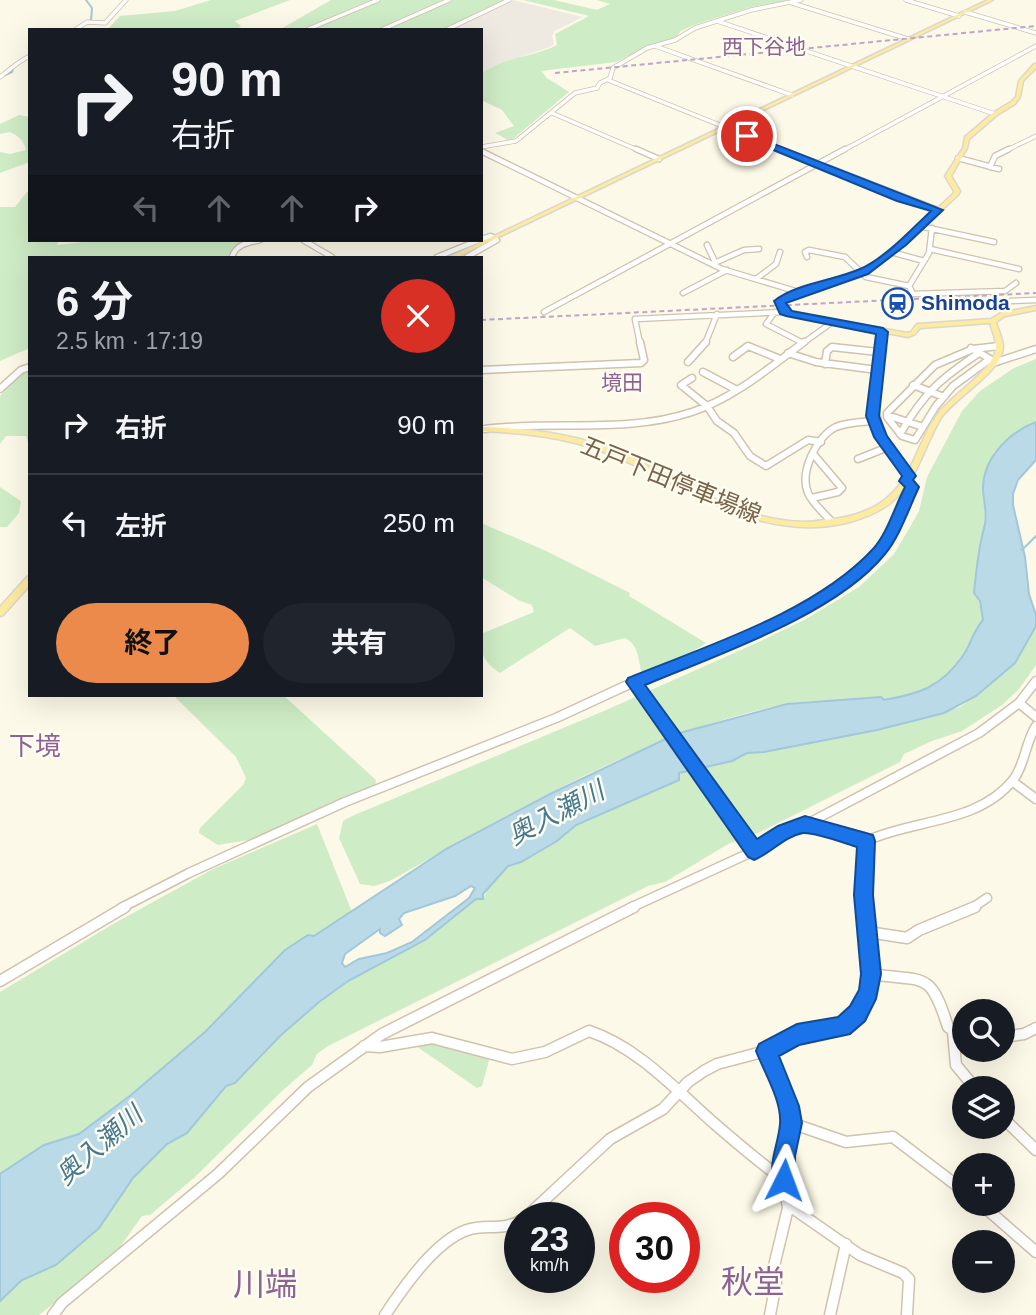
<!DOCTYPE html>
<html lang="ja">
<meta charset="utf-8">
<style>
:root{--surface:#171b24;--page:#20242c;--text:#f1f3f6;--muted:#9ea1a6;--line:#363941;--accent:#eb8a4a}
body{margin:0;font-family:Arial,"Noto Sans JP",sans-serif;background:var(--page);color:var(--text);height:100vh;display:flex;flex-direction:column;font-size:26px;white-space:nowrap}
*{box-sizing:border-box;margin:0}
p{font-size:23px;color:var(--muted)}
.icon{flex:none;width:38px;height:38px;fill:none;stroke:currentColor;stroke-width:2;stroke-linecap:round;stroke-linejoin:round}
.map{position:relative;flex:1;overflow:hidden}
.details{position:absolute;left:28px;top:256px;width:455px;height:441px;display:flex;flex-direction:column;background:var(--surface);border-radius:0px;box-shadow:0 7px 28px #0002}
.details>*{flex:none}
.banner{position:absolute;left:28px;top:28px;width:455px;height:214px;border-radius:0px;box-shadow:0 7px 28px #0002;background:#171b24;color:var(--text);overflow:hidden}
.controls{position:absolute;left:952px;top:999px;display:grid;gap:14px}
.controls a{display:grid;place-items:center;width:63px;height:63px;border-radius:50%;background:var(--surface);box-shadow:0 7px 28px #0002;font-size:35px}
.speed{position:absolute;left:504px;top:1202px;display:flex;gap:14px;font-size:35px;font-weight:700;text-align:center}
.speed>*{display:grid;place-content:center;width:91px;height:91px;border-radius:50%;background:var(--surface);box-shadow:0 7px 28px #0002;line-height:1}
.speed small{font-size:18px;font-weight:400}
.speed .limit{border:10px solid #d22;background:#fff;color:#111}
.pin{position:absolute;display:grid;place-items:center;width:60px;height:60px;color:#fff;margin:-30px;border:4px solid #fff;border-radius:50%;box-shadow:0 2px 7px #0007}
.me{position:absolute;width:77px;margin:-38px;rotate:3deg;stroke-linejoin:round;filter:drop-shadow(0 0 5px #0008)}
.turn{display:flex;align-items:center;gap:24px;height:147px;padding:0 28px;font-size:32px}
.turn .icon{width:91px;height:91px;stroke-width:2.5}
.turn b{display:block;font-size:49px;line-height:60px}
.lanes{display:flex;align-items:center;height:66px;padding:0 28px;background:#0003;justify-content:center;gap:35px;direction:ltr}
.lanes .off{opacity:.35}
.round{display:grid;place-items:center;flex:none;width:74px;height:74px;border-radius:37px;background:var(--page)}
.head{display:flex;align-items:center;justify-content:space-between;height:119px;padding:0 28px}
h1{font-size:42px;font-weight:700;line-height:52px}
.primary-button{display:flex;gap:14px;margin-top:auto;padding:14px 28px}
.primary-button a{flex:1;height:80px;border-radius:42px;background:var(--accent);color:#111;font-size:28px;font-weight:700;line-height:80px;text-align:center}
.primary-button a+a{background:var(--page);color:var(--text)}
ul{padding:0;list-style:none}
li{display:flex;align-items:center;gap:21px;height:98px;padding:0 28px;border-top:2px solid var(--line)}
li div{flex:1}
li b{display:block;font-size:26px}
li em{font-style:normal}
.map>svg:first-child{display:block}
.industrial{fill:#eeeae2}
.green{fill:#ceecc5}
.water{fill:#bbdae8;stroke:#a1c7db;stroke-width:2;fill-rule:evenodd}
.lines{fill:none;stroke-linecap:round;stroke-linejoin:round}
.stream{stroke:#a1c7db;stroke-width:2}
.minor-far4-casing{stroke:#d0c2ad;stroke-width:5}
.minor-far3-casing{stroke:#d0c2ad;stroke-width:7}
.minor-far2-casing{stroke:#d0c2ad;stroke-width:9}
.minor-far1-casing{stroke:#d0c2ad;stroke-width:11}
.minor-casing{stroke:#d0c2ad;stroke-width:13}
.major-casing{stroke:#dcd6d0;stroke-width:3}
.minor-far4{stroke:#fff;stroke-width:3.5}
.minor-far3{stroke:#fff;stroke-width:4.5}
.minor-far2{stroke:#fff;stroke-width:6}
.minor-far1{stroke:#fff;stroke-width:8}
.minor{stroke:#fff;stroke-width:10}
.major{fill:#fdeb9f;fill-rule:evenodd}
.rail{stroke:#bfa5c9;stroke-width:2;stroke-dasharray:5 3.5;stroke-linecap:butt}
.route{fill:#1a73e8;stroke:#114b97;stroke-width:2}
.labels{text-anchor:middle;stroke-width:5;stroke-linejoin:round;paint-order:stroke}
.far-neighbourhood-label{font-size:21px;fill:#8d6295;stroke:#fffcf0}
.far-transit-label{font-size:21px;font-weight:bold;fill:#164399;stroke:#fffcf0;text-anchor:start}
.street-label{font-size:24px;fill:#79634a;stroke:#fffcf0}
.neighbourhood-label{font-size:26px;fill:#8d6295;stroke:#fffcf0}
.water-label{font-size:26px;font-style:italic;fill:#457994;stroke:#fffcf0}
.near-neighbourhood-label{font-size:32px;fill:#8d6295;stroke:#fffcf0}
</style>
<div class="map">
<svg width="1036" height="1315" viewBox="0 0 1036 1315">
<rect width="100%" height="100%" fill="#fdf9e8"/>
<path class="industrial" d="M513,0l70,17 -28,14 -3,5 2,8 -4,3 -42,14 -27,15v-46h-31z"/>
<path class="green" d="M211,0h79l-55,21 6,5 -4,4h-130l13,-14 55,-5z
M331,0h175l-63,30h-164z
M523,0h31l43,10 13,-6 -13,-4h194l-40,7 -57,18 -13,6 -6,7 -31,10 -28,14 -75,9 6,7 22,14 -56,47 -5,1 -13,-7 19,-7 -12,-16 -21,-10v-26c23,-17 52,-17 76,-29l-2,-11 34,-18z
M19,115l11,2v45l-30,11v-21l10,2 16,-4c-2,-10 -8,-14 -16,-18l-10,2v-10z
M27,192h3v48h29l-2,5 43,-5h166c-14,1 -25,0 -35,10v7h-201v91l-30,13v-154h15z
M1036,359v63l-20,11 -22,19 -11,37 2,34 -10,62 8,35c-12,14 -12,26 -21,37 -22,30 -43,37 -78,43l-3,-3c-31,6 -64,1 -95,7 -138,27 -273,108 -396,177l-16,5 -14,-2 -21,-46 4,-17 9,-5 252,-105 157,-70 45,-22 53,-32 35,-33 16,-27 9,-16 8,-34 35,-66 18,-20 34,-23z
M30,370v79l-4,-13h-20l-6,8v-48l16,-19z
M0,487l21,14 -2,12 -12,14h-7z
M481,523l63,27 86,43 -1,3 77,47 -34,22 -29,11c-6,-15 -2,-29 -18,-38l-30,8 -25,-18 -70,45c-17,-12 -19,-18 -19,-39l53,-22 -2,-7 -14,-5 -37,-23z
M1036,621v44l-17,24 -17,16 -40,26 -30,10 -28,13 -4,8 -146,73 -26,9 -63,38 -17,4 -320,160 -11,8 -5,11 -30,26 -88,87 -44,37 -8,1 -27,38 -76,61h-39v-14l22,-21 34,-15 43,-37 34,-50 34,-34 20,-11 39,-47 9,-3 45,-47 39,-34 29,-21 77,-41 51,-41h7l7,-14 18,-19 13,-4 36,-21 19,-16 102,-45v-7l54,-12 15,-8 17,-1 113,-22 83,-23 23,-17 31,-27z
M173,695h110l93,85 -1,7 -120,52 -37,6 -19,-12 1,-5 43,-43 3,-7 -10,-21z
M317,824l35,88 -38,24 -29,14 -79,82 -75,63 -52,39 -35,11 -44,29v-182l113,-68 100,-55z
M436,1042l54,15 -8,29 -5,2 -61,-42z"/>
<path class="water" d="M1036,422v38l-18,20 -5,14v11l12,52 4,37 7,21v11l-21,37 -39,33 -32,17 -67,17 -113,22 -17,1 -15,8 -53,12v7l-103,45 -19,16 -36,21 -13,4 -25,28v5h-7l-51,41 -77,41 -29,21 -39,34 -45,47 -9,3 -39,47 -20,11 -34,34 -34,50 -43,37 -34,15 -22,21v-127l44,-29 35,-11 52,-39 74,-63 80,-82 23,-15 6,1 132,-87 104,-55 126,-60 111,-30 94,-7 3,3c35,-6 57,-13 78,-43 9,-11 9,-23 21,-37l-3,-19 -6,-8c2,-22 5,-47 11,-69 2,-10 -1,-23 -2,-33 -1,-32 25,-58 53,-69zM471,886l4,2 -6,10 -57,44 -25,11 -28,6 -14,8 -3,-4 3,-9 35,-25v4l5,3 17,-11 -3,-6 5,-6 51,-17z"/>
<g class="lines">
<path class="stream" d="M86,0l6,8 -1,12
M3,76l9,-4 2,-6
M1022,550l14,-14"/>
<defs>
<path id="minor-far4" d="M906,0l53,16
M792,3l116,36
M965,12l71,21
M717,21l278,93
M75,30l12,-8 18,1 21,-23
M306,30l72,-30
M381,30l68,-30
M446,30l63,-30
M655,46l137,49
M0,77c11,-8 17,-15 30,-21
M608,80l176,71
M552,113l88,38
M481,147l35,-6 59,-48 22,-5 3,-5 10,-5 3,-10 34,-20 28,-8 20,-12 56,-18 50,-10
M842,151l194,-105
M1005,151l31,-15"/>
<path id="minor-far3" d="M636,149l23,10
M780,149l158,61
M481,151l241,118 80,24
M958,158l41,11
M990,167l5,-11 14,-7
M919,226l75,16
M932,228l-3,25 -20,33 4,8 92,-3 11,-8
M303,240l29,17
M707,245l8,17
M930,249l89,20
M891,252l33,9
M232,257c4,-13 16,-14 28,-17
M437,257l42,-17
M467,257l30,-17 -6,-4 -10,3
M807,257l-2,-5 4,-2 36,7 21,20 43,9
M712,264l32,-14 15,-1
M756,279l20,-15 4,-12
M683,293l44,-23
M1011,301l25,-1
M544,312l301,-163
M775,312l-9,12 35,18
M640,344l-5,-25 149,-7
M705,344l12,-30
M802,344l29,-21
M881,344l2,-12"/>
<path id="minor-far2" d="M881,342c-10,58 -12,88 28,134
M971,348l2,1
M973,349l17,10 -37,27 -17,20 -21,34 -13,-4 -15,-19v-4l48,-48z
M973,349l26,-3
M788,353l28,9 61,8
M733,357l15,-11 32,13
M688,362l18,-20
M993,363l43,-14
M825,364l2,-13 5,-4 46,5
M481,370l160,-7 3,-3 -4,-18
M703,372l32,17
M692,378l-11,7 26,21 10,15 17,12 16,23 16,10 42,-26 13,2
M913,385l31,12
M0,389l21,-19 9,-3
M887,415l36,12
M485,429c68,-9 141,5 207,-17 42,-14 77,-44 112,-70
M900,434c24,-41 40,-55 79,-81
M858,459l30,-12
M812,498l26,-6 4,-4 -28,-33
M832,522c-8,-9 -19,-18 -24,-29 -9,-21 9,-57 28,-66 12,-5 26,-5 38,-6
M830,591c40,-25 71,-60 82,-107l-6,-3"/>
<path id="minor-far1" d="M634,682l120,169
M1019,703l17,14
M1012,781l24,18
M805,825l61,16c47,-22 112,-17 147,-61 12,-15 12,-37 23,-54
M121,908l68,-35 156,-71 211,-84 80,-37 116,-47 47,-23 34,-22
M630,908l124,-57 30,-19 21,-7 174,-92 40,-30 17,-22
M864,908l2,-67
M972,908l15,-10"/>
<path id="minor" d="M868,932l39,6 12,-8 56,-23
M871,974c55,8 59,-4 77,53l16,10
M0,981l125,-74
M953,1032l3,33 19,23
M1003,1037l21,-3 12,-6
M364,1046l16,1 52,-9 80,21 33,-7 44,-21c49,16 89,61 127,94 22,19 44,38 68,55
M766,1051l22,55 3,17 -9,44 6,41 -14,58 2,17 -6,32
M1003,1118l33,32
M791,1123l55,19 47,-5 71,54
M981,1204l55,48
M788,1205l72,50 43,18 6,6 -2,36
M525,1218l85,-79 53,-30 25,-27 16,-11 13,-7 49,-13 31,-16 46,-8 15,-13 11,-22 2,-18 -7,-67
M53,1315l9,-12 156,-129 90,-87 74,-53 252,-127
M385,1315c18,-27 50,-74 82,-85 18,-6 35,1 53,-9
M830,1315l16,-71"/>
<path id="major" d="M988,0h5l-536,257h-7z
M1034,64h2v4l-13,13 -3,16 -5,7 -18,11 -28,24 -2,9 -16,28 9,15 -2,4 -50,46 -41,31 -30,9 -54,21 4,9 4,1 116,21 4,-1 5,-7 2,-1 73,-5 10,-6 35,-7v4l-31,6 -9,6c2,8 7,17 7,25 0,24 -49,51 -62,71 -16,26 -22,57 -44,79 -13,14 -32,21 -51,26 -90,21 -161,-40 -240,-70 -39,-16 -83,-20 -125,-22v-4c44,1 89,6 131,22 63,25 122,72 192,73 7,0 14,-1 21,-2 23,-2 46,-8 63,-23 26,-22 30,-56 49,-82 13,-19 57,-45 59,-66 1,-9 -4,-18 -6,-26l-70,5 -5,6 -7,3 -120,-22 -6,-2 -5,-12 56,-22 30,-9 41,-31 50,-46v-2l-9,-15 18,-28 2,-11 28,-24 18,-11 5,-5 3,-16z
M30,576v9l-27,30 -3,1v-9l27,-30z"/>
</defs>
<use href="#minor-far4" class="minor-far4-casing"/>
<use href="#minor-far3" class="minor-far3-casing"/>
<use href="#minor-far2" class="minor-far2-casing"/>
<use href="#minor-far1" class="minor-far1-casing"/>
<use href="#minor" class="minor-casing"/>
<use href="#major" class="major-casing"/>
<use href="#minor-far4" class="minor-far4"/>
<use href="#minor-far3" class="minor-far3"/>
<use href="#minor-far2" class="minor-far2"/>
<use href="#minor-far1" class="minor-far1"/>
<use href="#minor" class="minor"/>
<use href="#major" class="major"/>
<path class="rail" d="M555,73l481,-47
M481,320l555,-27"/>
</g>
<path class="route" d="M744,135h7l192,75 -37,35 -38,29 -82,29 6,8 91,17 5,4 -9,84 8,20 27,37 2,3 -3,4 6,7c-10,21 -19,49 -34,67 -49,61 -169,101 -240,131l112,154 21,-13 27,-10 61,17 7,2 2,6 -2,54 8,79 -5,25 -11,22 -15,13 -51,11 -20,11 20,50 3,17 -7,33v24l-3,8 -8,4 -8,-4c-10,-22 2,-41 4,-64 2,-23 -16,-52 -24,-73l3,-7 38,-20 41,-7 12,-11 9,-16 2,-16 -7,-79 3,-48c-13,-4 -42,-15 -54,-14 -18,3 -32,20 -49,27l-6,-3 -122,-175 2,-4c78,-32 187,-66 245,-129 14,-15 22,-43 32,-62l-6,-6 3,-5 -28,-39 -8,-21 10,-82 -90,-18 -6,-2 -6,-13c23,-18 59,-20 86,-32 24,-10 51,-39 71,-58l-34,-10 -153,-63z"/>
<defs>
<symbol id="station-ring" viewBox="-11 -11 22 22"><circle r="9.5" fill="#fffcf0" stroke="#1a4fb4" stroke-width="1.5"/><path d="M-3-6H3Q5-6 5-4V2Q5 4 3 4L4.5 6H3L1.5 4h-3L-3 6H-4.5L-3 4Q-5 4-5 2V-4Q-5-6-3-6ZM-3.5-4v3h7v-3ZM-3.5 1v1.5H-2V1ZM2 1v1.5H3.5V1Z" fill="#1a4fb4"/></symbol>
</defs>
<g fill-rule="evenodd">
<use href="#station-ring" x="880" y="286" width="35" height="35"/>
</g>
<g class="labels">
<g class="far-neighbourhood-label">
<text x="764" y="54">西下谷地</text>
<text x="622" y="390">境田</text>
</g>
<g class="far-transit-label">
<text x="921" y="310">Shimoda</text>
</g>
<g class="street-label">
<text transform="translate(671 480) rotate(22)" y="8">五戸下田停車場線</text>
</g>
<g class="neighbourhood-label">
<text x="35" y="755">下境</text>
</g>
<g class="water-label">
<text transform="translate(556 813) rotate(-28)" y="9">奥入瀬川</text>
<text transform="translate(99 1145) rotate(-41)" y="9">奥入瀬川</text>
</g>
<g class="near-neighbourhood-label">
<text x="753" y="1293">秋堂</text>
<text x="265" y="1295">川端</text>
</g>
</g>
</svg>
<div class="controls">
<a><svg class="icon" aria-label="search" viewBox="0 0 24 24"><circle cx="10" cy="10" r="6"/><path d="M15 15l6 6"/></svg></a>
<a><svg class="icon" aria-label="layers" viewBox="0 0 24 24"><path d="M12 4l9 5-9 5-9-5zM3 14l9 5 9-5"/></svg></a>
<a>+</a>
<a>−</a>
</div>
<div class="speed"><div>23<small>km/h</small></div><div class="limit">30</div></div>
<div class="pin" style="left:747px;top:136px;background:#d93025"><svg class="icon" aria-label="arrive" viewBox="0 0 24 24"><path d="M6 21V4h12l-3 4 3 4H6"/></svg></div>
<svg class="me" style="left:784px;top:1180px" viewBox="-20 -20 40 40"><path d="M0-17L14 15 0 8-14 15z" fill="#1a73e8" stroke="#fff" stroke-width="4"/></svg>
<div class="banner">
<div class="turn"><svg class="icon" aria-label="right" viewBox="0 0 24 24"><path d="M7 20v-9h11M14 6l5 5-5 5"/></svg><div><b>90 m</b>右折</div></div>
<div class="lanes"><svg class="icon off" aria-label="left" viewBox="0 0 24 24"><path d="M17 20v-9H6M10 6l-5 5 5 5"/></svg><svg class="icon off" aria-label="ahead" viewBox="0 0 24 24"><path d="M12 20V5M6 11l6-6 6 6"/></svg><svg class="icon off" aria-label="ahead" viewBox="0 0 24 24"><path d="M12 20V5M6 11l6-6 6 6"/></svg><svg class="icon" aria-label="right" viewBox="0 0 24 24"><path d="M7 20v-9h11M14 6l5 5-5 5"/></svg></div>
</div>
<section class="details">
<div class="head"><div><h1>6 分</h1><p>2.5 km · 17:19</p></div><a class="round" style="background:#d93025;color:#fff"><svg class="icon" aria-label="close" viewBox="0 0 24 24"><path d="M6 6l12 12M18 6L6 18"/></svg></a></div>
<ul>
<li><svg class="icon" aria-label="right" viewBox="0 0 24 24"><path d="M7 20v-9h11M14 6l5 5-5 5"/></svg><div><b>右折</b></div><em>90 m</em></li>
<li><svg class="icon" aria-label="left" viewBox="0 0 24 24"><path d="M17 20v-9H6M10 6l-5 5 5 5"/></svg><div><b>左折</b></div><em>250 m</em></li>
</ul>
<div class="primary-button"><a>終了</a><a>共有</a></div>
</section>
</div>
